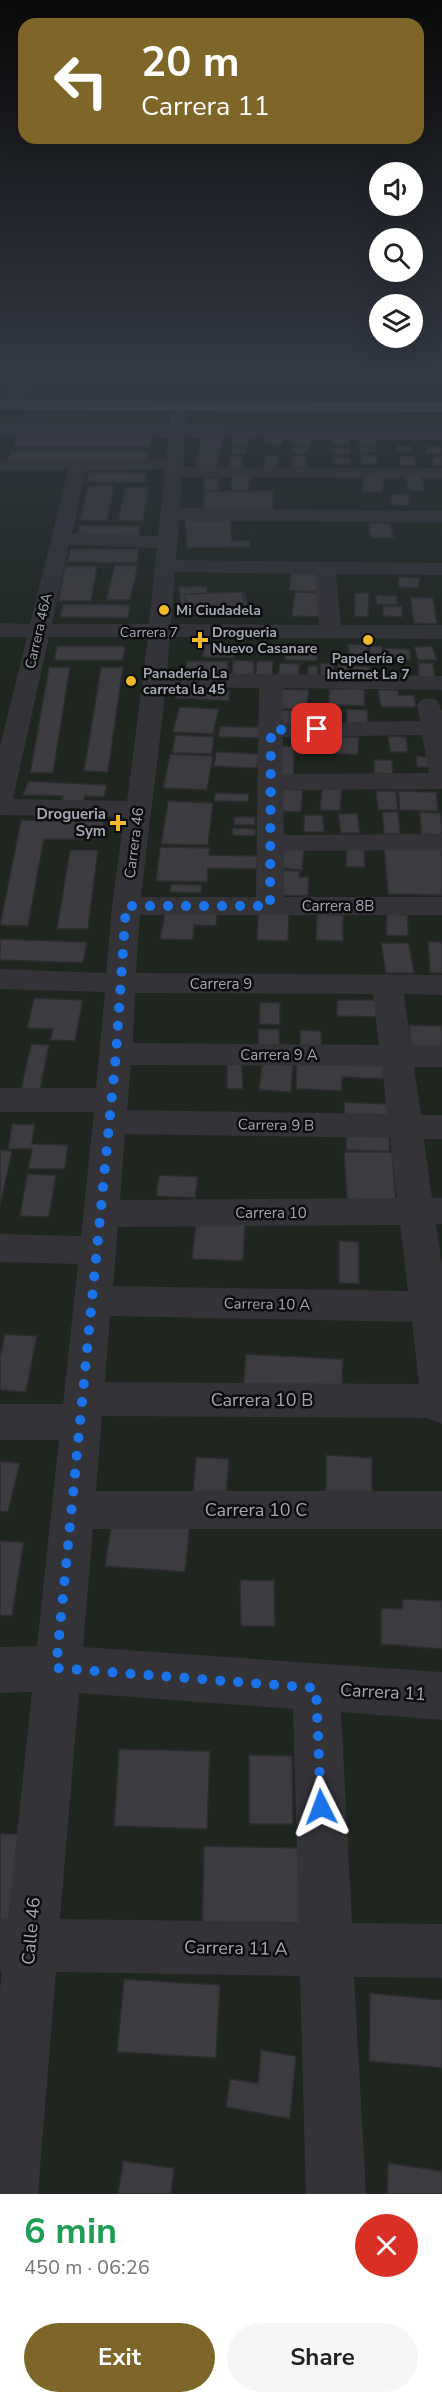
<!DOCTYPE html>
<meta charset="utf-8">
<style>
:root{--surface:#fff;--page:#f6f6f6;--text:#202124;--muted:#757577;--accent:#7e6528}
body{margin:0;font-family:"Nunito Sans",sans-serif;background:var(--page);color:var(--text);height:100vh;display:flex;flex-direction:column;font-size:22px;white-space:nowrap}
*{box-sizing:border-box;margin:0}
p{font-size:20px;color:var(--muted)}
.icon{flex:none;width:33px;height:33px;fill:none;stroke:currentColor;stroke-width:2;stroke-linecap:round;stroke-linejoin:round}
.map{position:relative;height:2194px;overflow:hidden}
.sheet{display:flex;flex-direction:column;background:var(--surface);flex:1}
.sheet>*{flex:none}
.banner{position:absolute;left:18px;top:18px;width:406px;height:126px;border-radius:18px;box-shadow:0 6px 24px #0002;background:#7e6528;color:#fff;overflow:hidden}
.tools{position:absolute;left:369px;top:162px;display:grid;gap:12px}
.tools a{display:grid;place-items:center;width:54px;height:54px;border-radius:50%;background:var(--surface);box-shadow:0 6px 24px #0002;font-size:30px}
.pin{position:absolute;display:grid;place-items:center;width:51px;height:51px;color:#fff;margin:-26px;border-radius:12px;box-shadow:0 3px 9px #0006}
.me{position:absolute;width:66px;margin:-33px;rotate:357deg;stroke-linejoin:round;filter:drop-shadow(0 0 4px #0008)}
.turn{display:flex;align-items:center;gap:21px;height:126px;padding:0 24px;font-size:27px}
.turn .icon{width:78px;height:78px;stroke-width:2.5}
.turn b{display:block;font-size:42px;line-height:51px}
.round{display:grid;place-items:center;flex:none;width:63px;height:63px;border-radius:32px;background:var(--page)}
.overview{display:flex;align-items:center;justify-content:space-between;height:102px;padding:0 24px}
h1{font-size:36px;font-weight:700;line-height:45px;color:#1e9e55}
.cta{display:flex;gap:12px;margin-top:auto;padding:12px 24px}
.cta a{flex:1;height:69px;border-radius:36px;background:var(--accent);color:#fff;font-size:24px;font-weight:700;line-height:69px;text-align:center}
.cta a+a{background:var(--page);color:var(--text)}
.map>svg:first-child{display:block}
.built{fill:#1e1e20}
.green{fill:#1e261f}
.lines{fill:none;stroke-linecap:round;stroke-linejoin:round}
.stream{stroke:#283037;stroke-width:4.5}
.building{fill:#3c3c40;stroke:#2c2c2f;stroke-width:1.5}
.minor{fill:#333338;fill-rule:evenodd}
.major{fill:#4f5057;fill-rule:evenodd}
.route{stroke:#1a73e8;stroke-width:10;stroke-dasharray:0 18}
.poi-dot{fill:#f1b82c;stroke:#0d0d0e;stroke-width:2}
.labels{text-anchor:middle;stroke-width:5;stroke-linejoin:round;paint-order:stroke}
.far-poi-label{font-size:14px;font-weight:bold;fill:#a3a7b4;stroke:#0d0d0e;text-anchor:start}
.far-street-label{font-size:14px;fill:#a3a7b4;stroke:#0d0d0e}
.poi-label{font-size:15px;font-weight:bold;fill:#a3a7b4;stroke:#0d0d0e;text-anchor:end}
.street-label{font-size:15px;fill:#a3a7b4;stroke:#0d0d0e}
.near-street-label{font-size:18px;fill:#a3a7b4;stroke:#0d0d0e}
</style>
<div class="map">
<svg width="442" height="2194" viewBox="0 0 442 2194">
<rect width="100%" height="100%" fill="#121213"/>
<path class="built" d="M0,369h381l-4,28 -260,1 -117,-1z
M387,369h55v28l-58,-1z"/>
<path class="green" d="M381,369h6l-3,27 58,1v1797h-442v-1797h377z"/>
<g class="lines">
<path class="stream" d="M0,425l174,1
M188,426l254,1"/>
</g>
<path class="building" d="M202,434l21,1 -6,32 -22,-1z
M233,435h15v10h-16z
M266,435l17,1 -1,9h-18z
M293,436l18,1 -1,9 -18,-1z
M330,437h19l1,8h-19z
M358,437h17l1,8h-17z
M15,438h137l-1,9h-138z
M396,446h15l1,7h-16z
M426,446l16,1v7h-16z
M293,447h16v7h-17z
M360,447l16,1v5h-16z
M232,448h15v6h-15z
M332,448h18l1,7 -19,-1z
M10,451h139l-1,9 -140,1z
M361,455l16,1v8h-16z
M230,456l14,1 -2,10h-14z
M265,456h14l-2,11h-14z
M292,456h15v11h-16z
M399,456l16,1 1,9h-16z
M332,457h18l1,7h-18z
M432,457h10v9h-9z
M89,472l58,1 -2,10 -59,-1z
M404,473l17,2 4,16h-16z
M363,474l20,1v18l-21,-1z
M232,476h18l-1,14h-18z
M203,478h15l1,12h-15z
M88,486h26l-7,35 -27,-1z
M125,487h24l-6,34h-25z
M204,491h69v18h-70z
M391,494l18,1v11l-18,-1z
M185,520h45l2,21 17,-1 1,7 -63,1z
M368,523h22l4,15h-23z
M80,525l61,1 -3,12h-61z
M70,549h69l-2,14 -70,-1z
M115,565h23l-8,35h-24z
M65,566h32l-6,35h-33z
M291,572l28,1 -2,19 -28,-2z
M398,577l21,1v10l-21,-1z
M207,586v6h35l3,19 -64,1 -2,-25z
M244,592l5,20 -61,2 -3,-20z
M295,592l28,1 -2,24 -29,-1z
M355,593h14l-1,24 -14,-1z
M376,595l21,1v9l-21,-1z
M410,597l23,1 4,26 -23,-1z
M63,604l67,1 -2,13 -68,-1z
M383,606h19v11l-19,-1z
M205,644l31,1 -2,13 -32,-1z
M348,644l19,1 2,15 -20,-1z
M57,646h68l-2,14h-69z
M303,646h14v15l-32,-1v-10l18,1z
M370,646h12l1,14h-13z
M432,646l5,14h-19l-4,-13z
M385,648l25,1v12l-25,-1z
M233,660l21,1v16h-22z
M186,661h42v15h-25v-7h-17z
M257,661h16l-1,17 -17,-1z
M280,663l20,1 -2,13 -20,-1z
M320,663l14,1v14h-14z
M418,663h15l2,15 -16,-1z
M338,665h12v12l-12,-1z
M308,666h10l-1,12h-10z
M353,666l17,1v10h-17z
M49,667h21l-17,106h-23z
M101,667h22l-15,105 -24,-1z
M178,689l52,2 -1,10 -53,-3z
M278,689l31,1 -3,20 -31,-2z
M329,689h35l1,17 -36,-1z
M378,690h20l1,5h15l2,12h-35z
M179,707l40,2 -6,25 -40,-2z
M346,709l21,1 1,15h-21z
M278,710l39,1 1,15h-38z
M220,726l41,1 -1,11 -42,-1z
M175,735l39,2 -2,17 -40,-1z
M299,735l19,1 -1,15h-19z
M325,736l34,1 -1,18 -34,-2z
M388,736l18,1 2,15h-18z
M280,746h14v30l-14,-1z
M216,752l43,2 -2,14 -43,-2z
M170,754l43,2 -6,34 -44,-2z
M416,756l13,1 1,10h-13z
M374,760h18l1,14 -19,-1z
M28,781l79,4 -3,12 -19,-1 -2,7 -22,-1 2,-6 -40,-1z
M322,788l20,1 -2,22 -20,-1z
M283,789l20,1 -2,22 -20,-1z
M376,791h20l2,19h-20z
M398,791l38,1 2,19 -38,-1z
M215,793l34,1 -1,8 -34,-1z
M168,801l45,2 -5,42 -47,-1z
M382,812h16l2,22h-16z
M420,812l21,1 1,22 -21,-1z
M357,813l3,20h-19l-3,-19z
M304,815h19l1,17h-20z
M234,817h21v8h-21z
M21,820l83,1 -3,18h-57l-16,87 -28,-1z
M233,828l23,1 -1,7 -23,-1z
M384,845l58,1v49l-54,-1z
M346,846l18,1 1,20h-19z
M160,847l50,1 -1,7 49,1 -1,13 -49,-1 -1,14 -51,-1z
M281,848l23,1 -2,21 -23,-2z
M70,850h28l-10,79h-31z
M280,870l20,1 -1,6h10l-1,19 -30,-1z
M171,884l31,1 -1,8 -31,-1z
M165,912l52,2 -1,12 -22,-1 -1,15 -33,-1z
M258,912h31l-1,29 -31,-1z
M317,914l26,1v26l-27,-1z
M387,914l21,1v21l-22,-1z
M0,939l87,3 -4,21 -83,-3z
M428,941l14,1v31h-12z
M381,943h28l5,30h-28z
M34,998l49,2 -8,41 -25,-1 3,-11 -26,-1z
M337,1000h39l2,17 -41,-1z
M260,1002l20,1v22l-21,-1z
M409,1025l33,1v29l-31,-1z
M258,1029h21l1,24h-22z
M300,1030l21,1 1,16 -22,-1z
M31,1044l18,1 -9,45 -19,-1z
M297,1062l87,4v13l-42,-2v14l-46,-2z
M262,1063l31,2 -2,27 -32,-2z
M227,1064h15l1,25h-16z
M344,1102l45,2 1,18 -45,-1z
M12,1124h23l-3,20 36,1 -3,24h-37l4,-20h-24z
M346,1132l43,2 1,17 -44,-1z
M0,1150l12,1 -12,56z
M344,1152h48l4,48 -49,-1z
M27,1174l29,1 -7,42 -29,-1z
M159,1175l39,2 -3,21 -39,-2z
M196,1223l49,2 -2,36 -51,-2z
M339,1241l20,1v42l-20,-1z
M5,1334l32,2 -11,56 -26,-2v-33z
M246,1354l97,5 -1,37 -99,-5z
M326,1455l46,3v38l-46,-3z
M196,1457l33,2 -4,46 -33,-2z
M0,1461l20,2 -12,49 -8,-1z
M112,1520l78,5 -5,47 -80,-6z
M0,1541l24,1 -12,74 -12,-1z
M240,1580h34l1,46h-34z
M403,1599l39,2v48l-61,-5v-36l21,1z
M119,1749l91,2 -3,78 -93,-3z
M249,1755l43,1 1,68h-44z
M0,1834h21l-11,88h-10z
M204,1846l98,2 2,87 -102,-2z
M124,1979l96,6 -4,73 -99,-6z
M370,1993l72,7v68l-73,-7z
M261,2050l35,6 -6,63 -64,-12 4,-28 28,4z
M123,2161l51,7 -3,26h-53z
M388,2163l54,8v23h-55z"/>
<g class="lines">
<path class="minor" d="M27,369h16l-27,39h-12l-2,-3z
M179,409l8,5 -1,14 256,2v10l-257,-2 -2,29 259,1v10l-260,-1 -2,31 262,3v12l-263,-3 -3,40 266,3v12l-106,-1 5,51h101v14l-272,-2 -3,36 275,3v14l-159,-2v35l137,-2 -3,-16 4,-5 8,-2 8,2 5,11v78l-159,1 1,45 158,-1v16l-158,1v46h158v18h-302l-4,58 306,2v20l-38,-1 7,51h31v22h-28l7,48h21v24h-18l8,59h10v26h-6l6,41v159l-15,-6 -325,-2 -6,75h346v38h-349l-10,118 359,25v48l-101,-8 11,211 90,1v54l-88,-1 12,217h-60l-6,-218 -244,-4 -18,222h-38v-203l2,-19h-2v-54h8l24,-226 -32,1v-46l37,-1 22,-206h-59v-36h63l15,-140 -78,-2v-28l81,2 13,-124h-94v-24h96l9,-96 -105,-3v-20l106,4 6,-67 12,-89 -124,-2v-69l27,-109h-27v-14l30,1 38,-154h-68v-10l166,-1 2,-21 -168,-1v-10l169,1 2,-14zM165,469l-7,67 -86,-3 14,-63zM69,545l88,3 -8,76h-97zM175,572l140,2 4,51 -148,-1zM49,637h99l-21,164 -114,-2zM166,687l93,1 -3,209h-115zM422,735l7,38 -146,1v-37zM135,993l238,1 6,51 -246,-2zM131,1065l251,1 5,48 -260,-4zM125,1134l265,4 7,60 -277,2zM400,1225l8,66 -295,-5 5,-59zM110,1316l302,6 7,62 -314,-2zM79,1693l214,16 6,213 -239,-3z"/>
<path class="major" d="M0,400l442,2v10l-442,-2z"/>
</g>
<linearGradient id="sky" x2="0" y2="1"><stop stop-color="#0a0a0a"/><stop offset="0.55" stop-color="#333944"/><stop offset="1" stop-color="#333944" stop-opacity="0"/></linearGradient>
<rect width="442" height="676" fill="url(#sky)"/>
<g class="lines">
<path class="route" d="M317,729l-46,1 -1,176h-144l-10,148 -60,614 260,20 5,119"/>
</g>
<g class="poi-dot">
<circle cx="164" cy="610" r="6"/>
<path d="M197 631h6v6h6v6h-6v6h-6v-6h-6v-6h6z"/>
<circle cx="368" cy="640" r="6"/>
<circle cx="131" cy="681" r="6"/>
<path d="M115 814h6v6h6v6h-6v6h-6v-6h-6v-6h6z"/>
</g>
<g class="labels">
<g class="far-poi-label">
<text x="176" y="615">Mi Ciudadela</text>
<text x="212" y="637">Drogueria<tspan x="212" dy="16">Nuevo Casanare</tspan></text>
<text x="368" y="663" text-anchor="middle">Papelería e<tspan x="368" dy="16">Internet La 7</tspan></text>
<text x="143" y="678">Panadería La<tspan x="143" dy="16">carreta la 45</tspan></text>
</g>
<g class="far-street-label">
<text transform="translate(38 631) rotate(-77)" y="5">Carrera 46A</text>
<text x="149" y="637">Carrera 7</text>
</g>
<g class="poi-label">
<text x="106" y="819">Drogueria<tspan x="106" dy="17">Sym</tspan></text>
</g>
<g class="street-label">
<text transform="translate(134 843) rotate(-83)" y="5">Carrera 46</text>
<text x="338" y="911">Carrera 8B</text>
<text x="221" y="989">Carrera 9</text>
<text x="279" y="1060">Carrera 9 A</text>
<text transform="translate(276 1125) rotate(1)" y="5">Carrera 9 B</text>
<text x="271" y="1218">Carrera 10</text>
<text transform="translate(267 1304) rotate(1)" y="5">Carrera 10 A</text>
</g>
<g class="near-street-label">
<text x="262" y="1406">Carrera 10 B</text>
<text x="256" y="1516">Carrera 10 C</text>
<text transform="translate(383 1692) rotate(3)" y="6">Carrera 11</text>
<text transform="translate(31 1931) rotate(-85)" y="6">Calle 46</text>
<text transform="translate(236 1948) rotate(1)" y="6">Carrera 11 A</text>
</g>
</g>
</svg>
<div class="tools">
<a><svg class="icon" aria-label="sound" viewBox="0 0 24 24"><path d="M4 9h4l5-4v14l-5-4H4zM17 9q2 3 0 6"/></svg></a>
<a><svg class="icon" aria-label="search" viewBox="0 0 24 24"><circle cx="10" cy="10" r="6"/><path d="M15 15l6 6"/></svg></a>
<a><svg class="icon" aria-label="layers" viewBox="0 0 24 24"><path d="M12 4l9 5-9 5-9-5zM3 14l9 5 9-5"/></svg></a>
</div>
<div class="pin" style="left:317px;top:729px;background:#d93025"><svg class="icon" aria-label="arrive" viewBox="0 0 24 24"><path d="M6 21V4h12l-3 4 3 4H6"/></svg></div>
<svg class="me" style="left:321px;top:1807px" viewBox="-20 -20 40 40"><path d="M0-17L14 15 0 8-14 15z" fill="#1a73e8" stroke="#fff" stroke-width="4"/></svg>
<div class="banner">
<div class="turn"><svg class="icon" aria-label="left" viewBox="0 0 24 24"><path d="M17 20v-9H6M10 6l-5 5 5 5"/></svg><div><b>20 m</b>Carrera 11</div></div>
</div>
</div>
<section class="sheet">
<div class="overview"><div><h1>6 min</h1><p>450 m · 06:26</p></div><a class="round" style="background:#d93025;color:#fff"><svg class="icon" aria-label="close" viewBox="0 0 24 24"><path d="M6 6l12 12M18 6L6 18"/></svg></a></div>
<div class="cta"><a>Exit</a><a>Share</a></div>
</section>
